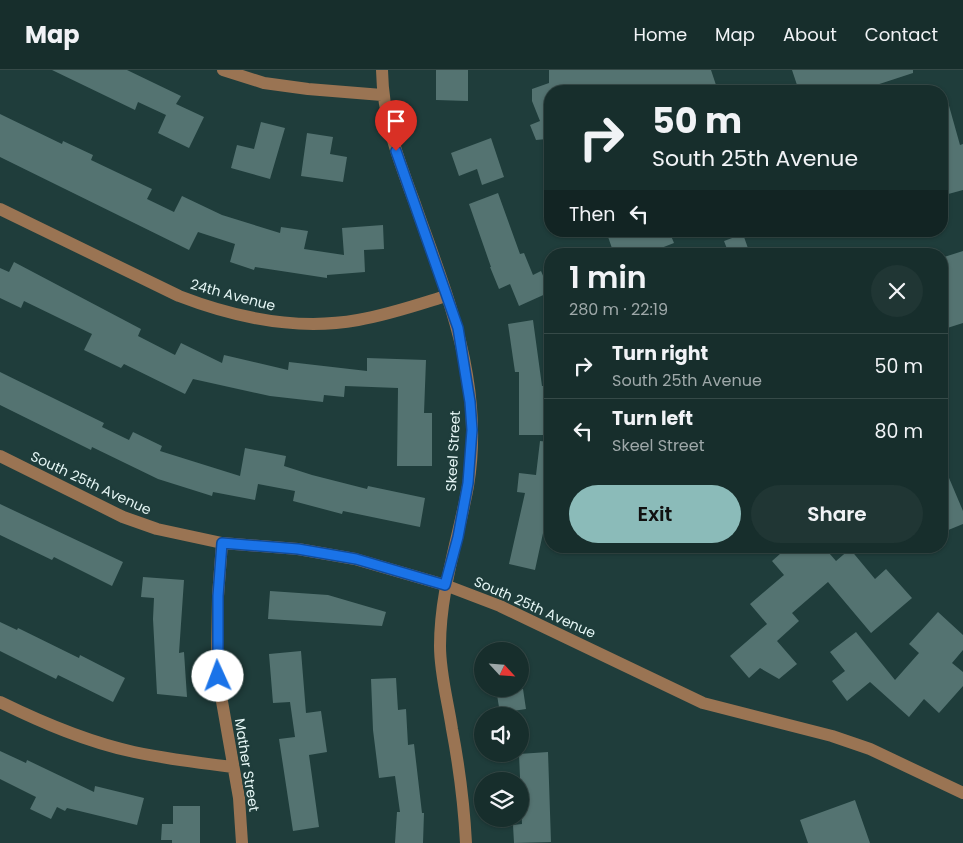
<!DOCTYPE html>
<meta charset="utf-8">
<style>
:root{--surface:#172e2c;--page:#203634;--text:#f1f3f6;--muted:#9ea8a9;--line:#364a48;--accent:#8bbbb9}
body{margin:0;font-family:Poppins,sans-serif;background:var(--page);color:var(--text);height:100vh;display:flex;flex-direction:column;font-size:19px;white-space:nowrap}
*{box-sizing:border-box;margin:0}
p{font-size:16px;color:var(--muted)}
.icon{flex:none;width:28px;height:28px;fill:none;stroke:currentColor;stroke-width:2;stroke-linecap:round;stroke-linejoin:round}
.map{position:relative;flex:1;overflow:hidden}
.sheet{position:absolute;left:544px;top:178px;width:404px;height:305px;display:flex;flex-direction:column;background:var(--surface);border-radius:20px;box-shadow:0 1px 4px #0004,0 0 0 1px var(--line)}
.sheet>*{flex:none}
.hud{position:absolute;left:544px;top:15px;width:404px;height:152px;border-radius:20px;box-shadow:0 1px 4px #0004,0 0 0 1px var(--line);background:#172e2c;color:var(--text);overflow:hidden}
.needle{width:32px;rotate:116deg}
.controls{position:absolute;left:474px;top:572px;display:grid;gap:10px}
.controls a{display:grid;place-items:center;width:55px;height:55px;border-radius:50%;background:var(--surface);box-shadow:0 1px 4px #0004,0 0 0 1px var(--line);font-size:25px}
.pin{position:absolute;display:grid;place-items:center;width:42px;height:42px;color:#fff;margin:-51px -21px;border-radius:50% 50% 50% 0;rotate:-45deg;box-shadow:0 0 5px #0007}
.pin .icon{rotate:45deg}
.me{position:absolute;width:55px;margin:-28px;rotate:358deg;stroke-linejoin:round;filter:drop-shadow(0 0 4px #0008)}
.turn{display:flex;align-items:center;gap:18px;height:105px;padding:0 25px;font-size:22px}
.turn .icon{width:65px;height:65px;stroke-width:2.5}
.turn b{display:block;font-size:35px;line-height:42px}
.then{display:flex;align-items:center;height:48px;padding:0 25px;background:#0003;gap:10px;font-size:19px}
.round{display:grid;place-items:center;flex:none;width:52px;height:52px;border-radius:26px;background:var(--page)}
.summary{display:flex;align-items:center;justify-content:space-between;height:85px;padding:0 25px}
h1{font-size:30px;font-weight:600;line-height:38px}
.primary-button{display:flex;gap:10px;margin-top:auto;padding:10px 25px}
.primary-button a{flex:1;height:58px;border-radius:30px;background:var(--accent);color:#111;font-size:20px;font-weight:600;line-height:58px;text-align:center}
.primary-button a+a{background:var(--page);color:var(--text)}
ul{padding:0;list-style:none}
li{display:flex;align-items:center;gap:15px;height:65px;padding:0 25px;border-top:1px solid var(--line)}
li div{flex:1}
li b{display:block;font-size:19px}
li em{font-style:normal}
header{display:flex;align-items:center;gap:30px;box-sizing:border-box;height:70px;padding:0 25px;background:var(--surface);border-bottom:1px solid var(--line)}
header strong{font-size:24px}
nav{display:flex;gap:28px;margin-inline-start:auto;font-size:18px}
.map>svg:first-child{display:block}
.building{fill:#547371}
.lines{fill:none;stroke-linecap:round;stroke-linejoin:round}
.minor{stroke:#9a7453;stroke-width:12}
.route-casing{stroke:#114b97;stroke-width:12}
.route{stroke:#1a73e8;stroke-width:9}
.labels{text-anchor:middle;stroke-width:4.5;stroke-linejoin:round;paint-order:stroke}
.street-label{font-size:14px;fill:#e5f6f5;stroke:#1f3d3b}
</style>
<header>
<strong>Map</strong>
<nav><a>Home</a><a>Map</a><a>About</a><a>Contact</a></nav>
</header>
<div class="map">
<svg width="963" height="773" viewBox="0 0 963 773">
<rect width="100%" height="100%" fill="#1f3d3b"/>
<path class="building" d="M52,0h75l54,26 -5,8 28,13 -15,31 -31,-15 8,-18 -28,-13 -3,8z
M436,0h32v31l-32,-1z
M549,0h162l7,21h-168v52h-2l-1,-4 -11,1 -6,-15 10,-4 -8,-20v-12l17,-6z
M792,0h121v3l-55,18h-59z
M941,25h5l14,50 3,-1v46l-22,6z
M0,44l62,30 1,-3 30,14 -2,5 61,29 -5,10 27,13 8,-16 40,19 58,18 1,-6 27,4 -4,18 40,6 -2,-27 41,-3 1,24 -20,1 1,22 -38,3v3l-72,-11 -1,3 -24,-8 5,-18 -37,-12 -9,18 -189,-93z
M261,52l24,6 -15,51 -39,-11 6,-23 17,4z
M307,63l26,4 -3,17 17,3 -4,25 -42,-6z
M491,68l13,39 -22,8 -5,-16 -18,7 -8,-23z
M498,123l22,61 4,-1 9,22 8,-4 9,21 -31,14 -9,-22 -11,5 -9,-22h1l-22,-63z
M606,161h63l5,12 -23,9 -1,-4 -16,6h-20z
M743,164l7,20h-21l-5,-13z
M963,181v72l-22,7v-72z
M14,192l127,67 -3,7 37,19 6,-12 41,20 2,-8 64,15 1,-8 78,9v-13l59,2 -2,53h8v53h-35l1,-78 -53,-2 -1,11 -20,-2 -1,7 -53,-6 -77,-17 -8,15 -61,-30 -3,4 -37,-18 8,-16 -68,-33 -3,7 -21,-10v-30l9,4z
M533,250l9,66h4l-1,49h-26v-63h-4l-7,-48z
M0,302l104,51 -2,4 27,13 4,-8 29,14 -2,5 80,25 5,-28 41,8 -2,10 28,9 55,14 1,-3 57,12 -5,29 -77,-16 -1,3 -49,-13 2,-10 -37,-7 -3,16 -42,-8 -1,4 -54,-17 -66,-32 -1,3 -91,-45z
M540,371l10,1v59l-15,69 -26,-6 16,-71 -8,-1 2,-19 17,2z
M941,389l22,52v13l-22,9z
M0,434l123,58 -11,24 -58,-29 -2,3 -52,-25z
M789,476h34l13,15 14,-12 25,30 11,-10 26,29 -41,35 -43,-51 -36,31 7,8 -22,20 20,23 -18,15 -19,-11 -11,10 -19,-22 37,-32 -17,-20 34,-29 -12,-14z
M143,507l41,3 -5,73 5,-1 3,45 -30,-3 -4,-75 1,-21 -13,-1z
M270,521l58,4 58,17 -4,14 -114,-7z
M938,542l25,23v15l-11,13 11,9v14l-24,27 -15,-14 -15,18 -39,-35 -23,19 -15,-20 13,-10 -15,-19 26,-20 39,48 24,-27 -10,-9z
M0,552l17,8 1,-2 61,30 1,-3 45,23 -12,24 -55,-27 -2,4 -56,-28z
M301,581l5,62 15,-2 6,41 -18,3 10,72 -26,4 -14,-92 16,-2 -5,-35 -17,1 -4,-49z
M396,608l2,32 8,-1 2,36 6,-1 8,69h2l-1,30h-28l2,-31h3l-5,-36 -16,2 -6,-48 -2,-51z
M496,619h27l3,20 -26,4z
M0,681l26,12 1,-3 67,32 1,-6 49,12 -7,27 -70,-17 -2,3 -8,-4 -6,12 -21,-10 6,-12 -36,-18z
M548,682l3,90 -37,1 -1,-18 9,-1 -3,-70z
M855,730l15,43h-62l-8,-23z
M173,736h27v37h-28v-3h-11l1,-16h11z"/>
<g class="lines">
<path class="minor" d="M223,0l41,13 44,6 74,6
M382,0c1,50 16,88 33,134 19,55 43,114 52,171 6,36 7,75 1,111 -10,54 -28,105 -28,160 0,28 8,56 12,83 7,37 12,76 14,114
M0,139l179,87c57,22 118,35 179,24 30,-5 59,-15 88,-24
M0,386l123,61 34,12 65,14 76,6 57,10 90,26 55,21 203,97 129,33 38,13 93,44
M222,473l-4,53 -1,66 3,28 19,108 3,45
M0,632c43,21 87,40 134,50 33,7 66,11 99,15"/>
</g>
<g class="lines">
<defs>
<path id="route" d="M218,606v-80l4,-53 76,6 58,10 89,26 13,-48 10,-54 4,-53 -2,-28 -12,-74 -62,-177"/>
</defs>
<use href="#route" class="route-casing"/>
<use href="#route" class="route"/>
</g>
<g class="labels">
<g class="street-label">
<text transform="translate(233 225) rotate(15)" y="5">24th Avenue</text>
<text transform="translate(453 381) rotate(-87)" y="5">Skeel Street</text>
<text transform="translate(91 413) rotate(25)" y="5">South 25th Avenue</text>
<text transform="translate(535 537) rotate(24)" y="5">South 25th Avenue</text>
<text transform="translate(247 695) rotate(81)" y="5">Mather Street</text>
</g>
</g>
</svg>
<div class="controls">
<a><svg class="needle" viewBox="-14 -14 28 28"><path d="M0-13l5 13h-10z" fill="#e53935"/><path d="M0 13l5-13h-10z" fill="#9ea8a9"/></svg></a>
<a><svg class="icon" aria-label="sound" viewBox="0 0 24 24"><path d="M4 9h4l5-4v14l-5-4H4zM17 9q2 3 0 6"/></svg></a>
<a><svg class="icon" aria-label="layers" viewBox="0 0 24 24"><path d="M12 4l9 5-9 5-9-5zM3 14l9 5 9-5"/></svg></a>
</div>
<div class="pin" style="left:396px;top:81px;background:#d93025"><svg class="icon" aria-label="arrive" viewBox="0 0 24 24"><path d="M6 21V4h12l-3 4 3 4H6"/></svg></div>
<svg class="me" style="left:218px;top:606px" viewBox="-20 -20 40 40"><circle r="19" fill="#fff"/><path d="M0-13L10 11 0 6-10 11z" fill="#1a73e8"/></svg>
<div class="hud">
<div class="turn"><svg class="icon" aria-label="right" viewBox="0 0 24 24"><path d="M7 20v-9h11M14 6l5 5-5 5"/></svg><div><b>50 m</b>South 25th Avenue</div></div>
<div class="then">Then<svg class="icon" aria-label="left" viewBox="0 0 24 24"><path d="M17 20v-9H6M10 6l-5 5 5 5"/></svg></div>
</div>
<section class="sheet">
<div class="summary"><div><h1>1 min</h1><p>280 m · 22:19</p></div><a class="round"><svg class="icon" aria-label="close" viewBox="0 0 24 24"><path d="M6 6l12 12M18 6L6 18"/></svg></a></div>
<ul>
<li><svg class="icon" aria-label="right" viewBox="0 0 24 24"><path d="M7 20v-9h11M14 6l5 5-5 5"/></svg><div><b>Turn right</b><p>South 25th Avenue</p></div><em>50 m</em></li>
<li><svg class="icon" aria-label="left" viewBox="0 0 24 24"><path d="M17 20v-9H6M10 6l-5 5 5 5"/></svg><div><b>Turn left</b><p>Skeel Street</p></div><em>80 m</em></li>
</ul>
<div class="primary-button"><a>Exit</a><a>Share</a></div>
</section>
</div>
